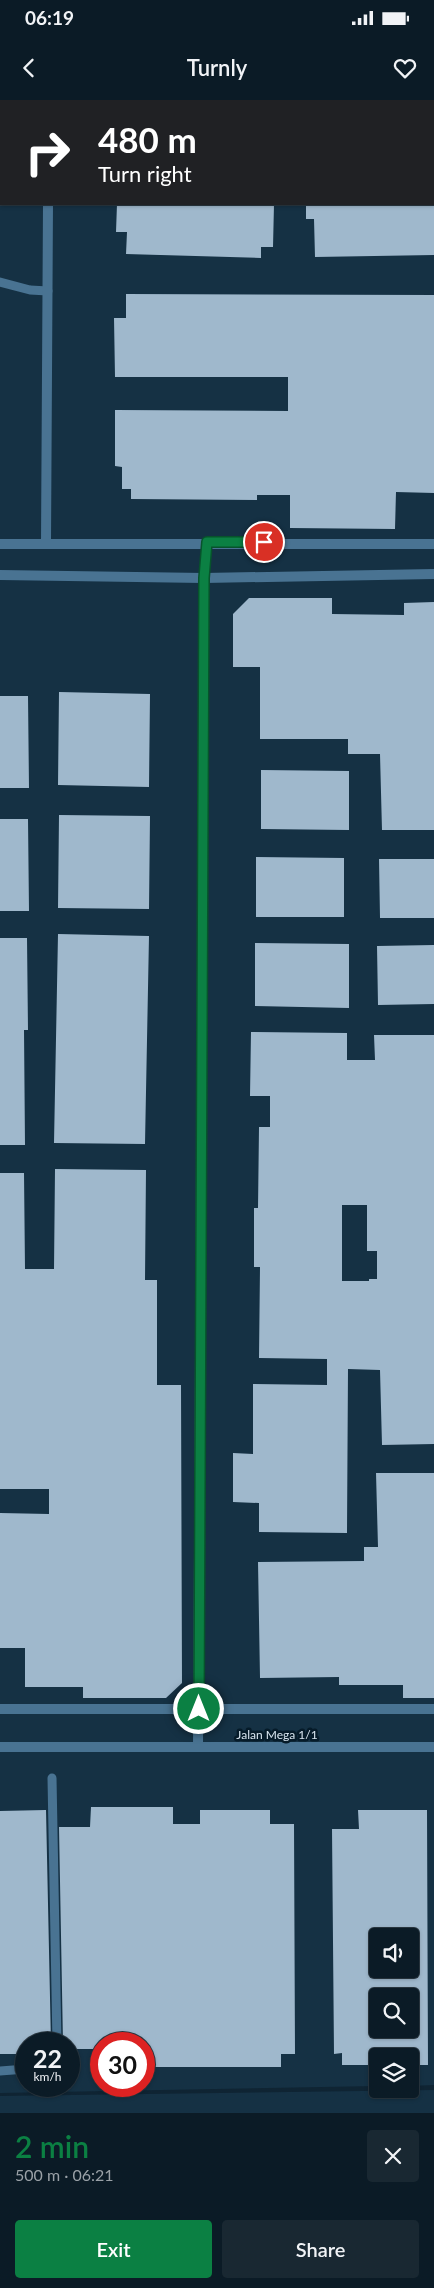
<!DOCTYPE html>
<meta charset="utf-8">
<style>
:root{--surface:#0b1b26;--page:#192832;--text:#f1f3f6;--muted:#9aa1a7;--line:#2b3943;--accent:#0b8043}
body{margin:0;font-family:Lato,sans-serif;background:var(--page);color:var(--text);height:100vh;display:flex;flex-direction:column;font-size:19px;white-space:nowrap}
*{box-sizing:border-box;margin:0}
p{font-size:16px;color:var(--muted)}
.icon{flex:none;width:28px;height:28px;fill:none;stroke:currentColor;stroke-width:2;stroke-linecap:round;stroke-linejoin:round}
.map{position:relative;height:2013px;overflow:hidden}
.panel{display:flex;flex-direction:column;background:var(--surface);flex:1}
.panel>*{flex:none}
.top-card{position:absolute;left:0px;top:0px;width:435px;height:105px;box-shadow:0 1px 4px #0004,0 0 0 1px var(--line);background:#202124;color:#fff;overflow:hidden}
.controls{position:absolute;left:369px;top:1828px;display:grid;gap:10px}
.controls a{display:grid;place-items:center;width:50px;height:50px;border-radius:5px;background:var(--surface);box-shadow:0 1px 4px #0004,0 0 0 1px var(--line);font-size:25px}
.speed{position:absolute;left:15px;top:1932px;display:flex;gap:10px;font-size:25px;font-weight:700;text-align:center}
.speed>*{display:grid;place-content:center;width:65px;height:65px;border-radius:50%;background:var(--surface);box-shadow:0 1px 4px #0004,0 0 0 1px var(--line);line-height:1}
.speed small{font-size:12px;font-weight:400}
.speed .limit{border:8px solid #d22;background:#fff;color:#111}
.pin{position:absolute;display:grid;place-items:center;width:42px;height:42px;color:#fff;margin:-21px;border:2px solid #fff;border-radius:50%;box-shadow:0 1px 5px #0007}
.me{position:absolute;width:55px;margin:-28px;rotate:0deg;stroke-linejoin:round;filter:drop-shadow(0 0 4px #0008)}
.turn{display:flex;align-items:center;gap:18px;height:105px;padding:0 15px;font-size:22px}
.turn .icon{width:65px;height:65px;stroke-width:2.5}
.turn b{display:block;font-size:35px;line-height:42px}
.round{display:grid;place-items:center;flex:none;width:52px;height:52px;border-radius:5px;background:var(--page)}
.overview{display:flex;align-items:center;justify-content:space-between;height:85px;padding:0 15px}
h1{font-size:30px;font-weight:600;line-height:38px;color:var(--accent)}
.button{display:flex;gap:10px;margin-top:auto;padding:10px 15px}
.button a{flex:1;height:58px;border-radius:5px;background:var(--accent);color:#fff;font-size:20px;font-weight:600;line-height:58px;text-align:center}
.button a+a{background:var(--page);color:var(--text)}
.status{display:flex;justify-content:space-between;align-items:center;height:35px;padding:0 25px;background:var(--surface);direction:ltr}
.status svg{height:14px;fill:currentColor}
header{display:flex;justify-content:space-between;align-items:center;height:65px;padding:0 15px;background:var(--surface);font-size:22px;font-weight:600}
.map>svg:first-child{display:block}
.built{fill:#153144;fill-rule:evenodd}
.building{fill:#9fb8cc;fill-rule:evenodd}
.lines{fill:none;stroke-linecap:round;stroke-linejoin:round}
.lane{stroke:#497392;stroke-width:9}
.street{stroke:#497392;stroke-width:10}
.route-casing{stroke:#07532c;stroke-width:12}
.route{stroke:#0b8043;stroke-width:9}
.labels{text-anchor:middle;stroke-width:5;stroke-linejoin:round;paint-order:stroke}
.street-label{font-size:12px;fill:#d8e5ef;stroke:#061b29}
</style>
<div class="status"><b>06:19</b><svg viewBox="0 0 49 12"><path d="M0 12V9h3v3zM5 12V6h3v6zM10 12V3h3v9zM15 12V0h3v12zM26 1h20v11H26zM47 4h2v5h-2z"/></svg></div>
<header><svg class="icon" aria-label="back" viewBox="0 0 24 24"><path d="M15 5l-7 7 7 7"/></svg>Turnly<svg class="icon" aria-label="heart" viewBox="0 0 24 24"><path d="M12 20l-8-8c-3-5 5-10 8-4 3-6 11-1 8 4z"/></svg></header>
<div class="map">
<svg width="434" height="2013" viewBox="0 0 434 2013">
<rect width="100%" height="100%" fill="#0f2433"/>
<path class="built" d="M0,0h434v1985l-24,1v-30h-32l-1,30 -377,7zM1,1h433v103h-433zM378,1836h32v33h-32zM378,1896h32v33h-32zM26,1944h43v42h-43zM101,1944h43v42h-43z
M434,1990v23h-434v-17z"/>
<path class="building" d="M117,104h157l-1,43h-12v11l-135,-4 1,-22h-11z
M306,104h128v51l-119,2 -1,-38h-8z
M126,194l308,1v198l-38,-1 -1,37 -105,-1v-33h-33v5l-126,-1v-10h-9v-22l-7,-1v-56l173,1v-34h-173l-1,-59h12z
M249,498h83v16l72,1v-12l30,-1v228h-52l-2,-76h-32v-15h-88v-72h-27v-53z
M59,592l91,2 -1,93 -91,-2z
M0,596h28l1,92h-29z
M261,670l88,1v59l-88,-1z
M59,715l91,1 -1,93 -91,-1z
M0,719h28l1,92h-29z
M256,757l88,1v59h-88z
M379,759h55v59h-54z
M58,834l91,2 -4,208 -91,-1z
M0,838h27l1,92h-4l1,115h-25z
M255,843l94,1v64l-94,-2z
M434,845v59l-56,1 -1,-59z
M251,932l96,1v27h28l-1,-25h60v409l-52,1 -2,-75 -32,-1 -1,164 -88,-1v-29l-26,-1v-49l20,1v-70l74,1v-26l-68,-1 1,-91h-6v-59h4l1,-81h11v-31h-20zM342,1105h25v46h10v28h-8v2h-27z
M55,1069l91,1 -1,110h12v105h24l1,298 -16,15h-83v-11h-58v-39h-25v-135l49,1v-25h-49v-316h24l1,96h29z
M376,1373h58v225h-31v-13h-64v-8l-79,1 -2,-116 106,-1v-14h14z
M91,1707h82v17h27v-14h70v14h24l1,230h-14v13h-137v-23h-43v5h-30v-5h-8l-4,-217h31z
M46,1710l5,234h-25v10h-26v-243z
M358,1710h69l1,255h-18v-9h-32v9h-36v-12l-8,1 -2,-225h27zM378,1836h32v33h-32zM378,1896h32v33h-32z"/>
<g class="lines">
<path class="lane" d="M0,37h1
M0,182l30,8 18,1
M52,1678l5,266
M0,1971l26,-2"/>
<path class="street" d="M49,1v-1
M46,443l2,-339
M0,444h434
M0,475l204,3 230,-4
M0,1609h434
M0,1647h434
M198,1647l6,-1169 3,-36"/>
</g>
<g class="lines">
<defs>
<path id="route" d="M199,1609l5,-1131 3,-36h57"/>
</defs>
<use href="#route" class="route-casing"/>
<use href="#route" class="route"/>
</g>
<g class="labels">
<g class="street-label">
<text x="277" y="1639">Jalan Mega 1/1</text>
</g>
</g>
</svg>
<div class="controls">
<a><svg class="icon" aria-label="sound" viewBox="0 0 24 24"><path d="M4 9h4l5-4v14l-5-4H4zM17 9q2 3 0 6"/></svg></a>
<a><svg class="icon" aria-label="search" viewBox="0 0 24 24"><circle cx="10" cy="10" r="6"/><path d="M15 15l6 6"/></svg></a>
<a><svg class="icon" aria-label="layers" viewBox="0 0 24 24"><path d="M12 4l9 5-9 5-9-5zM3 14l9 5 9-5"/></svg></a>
</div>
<div class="speed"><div>22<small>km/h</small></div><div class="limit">30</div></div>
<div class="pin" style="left:264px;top:442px;background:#d93025"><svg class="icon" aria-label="arrive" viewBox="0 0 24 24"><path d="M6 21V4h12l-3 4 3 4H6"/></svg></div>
<svg class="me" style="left:199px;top:1609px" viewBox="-20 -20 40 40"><circle r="17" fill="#0b8043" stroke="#fff" stroke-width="3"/><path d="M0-11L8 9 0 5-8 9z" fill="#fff"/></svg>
<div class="top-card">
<div class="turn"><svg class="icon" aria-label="right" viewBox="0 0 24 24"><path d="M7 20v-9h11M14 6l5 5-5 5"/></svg><div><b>480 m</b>Turn right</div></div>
</div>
</div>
<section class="panel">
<div class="overview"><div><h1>2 min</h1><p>500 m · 06:21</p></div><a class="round"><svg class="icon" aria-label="close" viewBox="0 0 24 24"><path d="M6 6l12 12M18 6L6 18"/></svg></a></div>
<div class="button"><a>Exit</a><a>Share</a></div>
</section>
